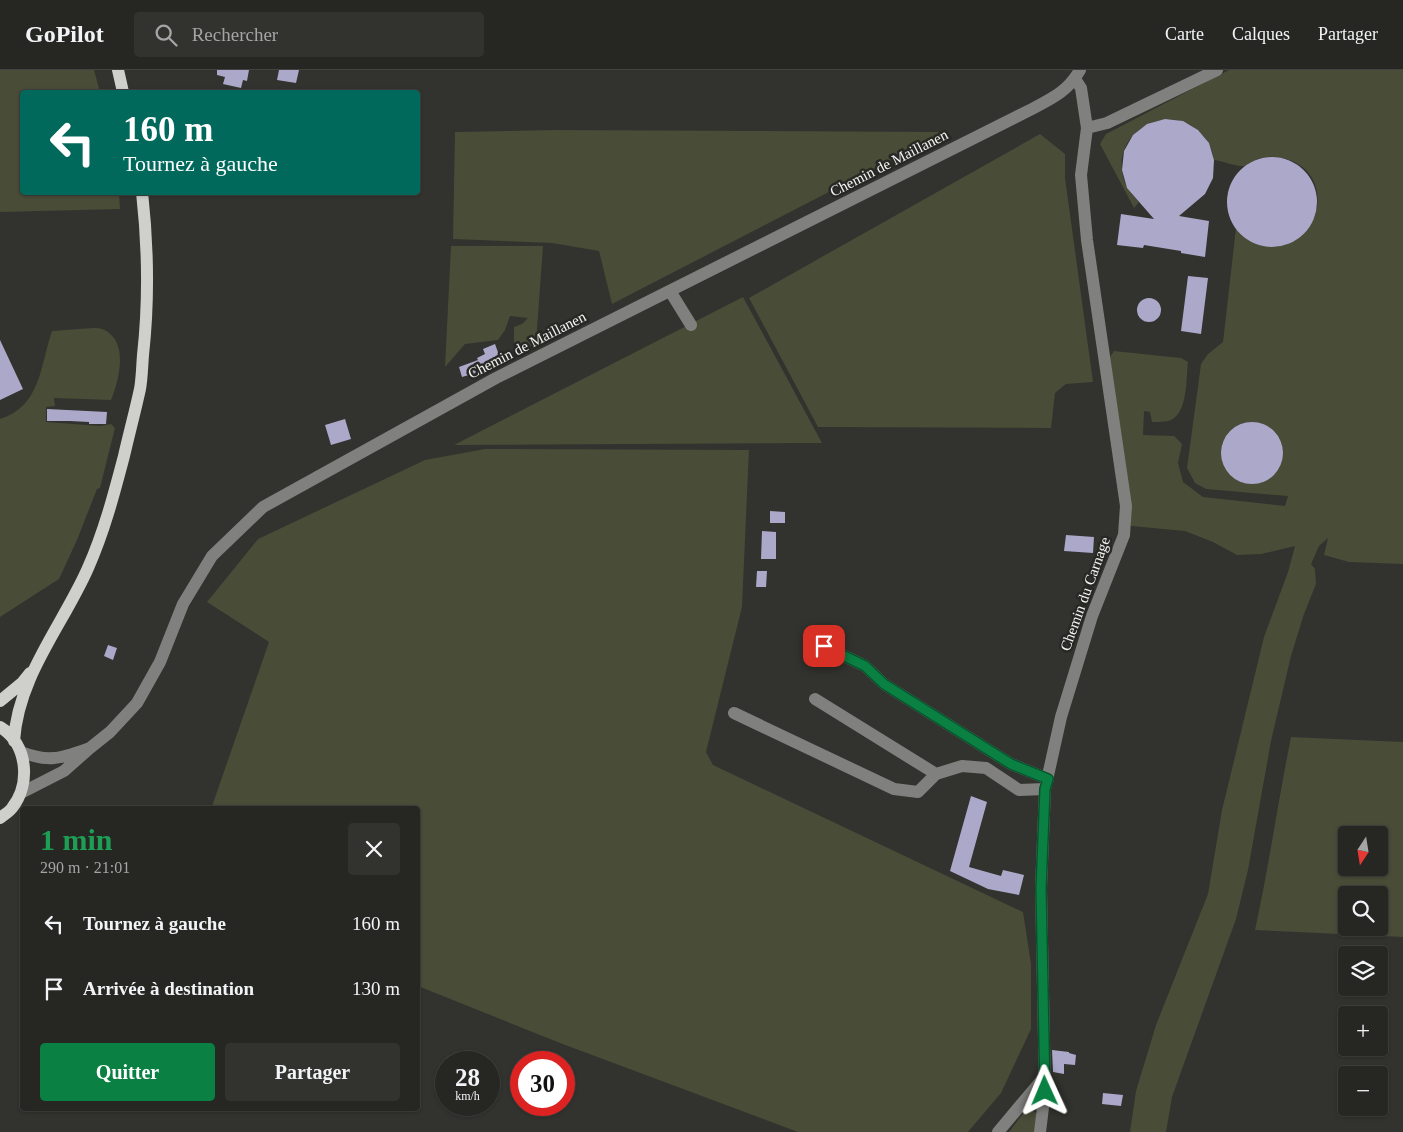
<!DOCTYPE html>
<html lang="fr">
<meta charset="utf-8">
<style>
:root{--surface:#262622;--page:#32322f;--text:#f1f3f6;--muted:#a4a5a5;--line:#424340;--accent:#0b8043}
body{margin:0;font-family:"Times New Roman",serif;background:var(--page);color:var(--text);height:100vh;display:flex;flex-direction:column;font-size:19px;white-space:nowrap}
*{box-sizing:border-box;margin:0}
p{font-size:16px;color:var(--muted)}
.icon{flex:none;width:28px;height:28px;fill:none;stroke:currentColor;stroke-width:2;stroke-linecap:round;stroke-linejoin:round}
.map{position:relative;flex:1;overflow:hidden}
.sheet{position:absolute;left:20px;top:736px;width:400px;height:305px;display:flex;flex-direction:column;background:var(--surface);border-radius:5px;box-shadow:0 1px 4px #0004,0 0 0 1px var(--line)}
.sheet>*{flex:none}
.guide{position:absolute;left:20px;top:20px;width:400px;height:105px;border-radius:5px;box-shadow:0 1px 4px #0004,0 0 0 1px var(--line);background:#00695c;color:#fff;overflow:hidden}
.needle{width:32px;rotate:192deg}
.controls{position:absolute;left:1338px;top:756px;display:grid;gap:10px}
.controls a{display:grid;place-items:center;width:50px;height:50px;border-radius:5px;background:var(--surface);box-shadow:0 1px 4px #0004,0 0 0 1px var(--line);font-size:25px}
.speed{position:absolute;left:435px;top:981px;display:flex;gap:10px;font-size:25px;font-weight:700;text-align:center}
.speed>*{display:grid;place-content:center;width:65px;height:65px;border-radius:50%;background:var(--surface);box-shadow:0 1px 4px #0004,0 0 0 1px var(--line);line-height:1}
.speed small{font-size:12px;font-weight:400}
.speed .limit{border:8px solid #d22;background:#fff;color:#111}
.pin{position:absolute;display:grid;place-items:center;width:42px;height:42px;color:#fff;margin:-21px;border-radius:10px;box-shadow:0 2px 8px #0006}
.me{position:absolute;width:55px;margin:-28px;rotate:359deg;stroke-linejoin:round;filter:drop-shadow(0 0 4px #0008)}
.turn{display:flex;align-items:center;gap:18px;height:105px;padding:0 20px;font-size:22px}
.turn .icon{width:65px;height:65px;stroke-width:2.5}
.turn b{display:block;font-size:35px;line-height:42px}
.round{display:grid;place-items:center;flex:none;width:52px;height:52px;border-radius:5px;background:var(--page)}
.headline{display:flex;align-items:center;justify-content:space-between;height:85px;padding:0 20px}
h1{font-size:30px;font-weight:800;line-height:38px;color:#1e9e55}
.button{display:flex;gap:10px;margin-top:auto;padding:10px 20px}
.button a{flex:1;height:58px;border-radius:5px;background:var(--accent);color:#fff;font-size:20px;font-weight:800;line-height:58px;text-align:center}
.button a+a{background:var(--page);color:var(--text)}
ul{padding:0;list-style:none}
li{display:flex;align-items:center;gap:15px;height:65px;padding:0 20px}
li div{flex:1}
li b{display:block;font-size:19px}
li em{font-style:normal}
header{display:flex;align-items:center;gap:30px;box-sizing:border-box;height:70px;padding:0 25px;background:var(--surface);border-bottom:1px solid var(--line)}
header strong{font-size:24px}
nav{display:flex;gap:28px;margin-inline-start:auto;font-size:18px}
.search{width:350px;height:45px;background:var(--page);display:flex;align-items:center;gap:12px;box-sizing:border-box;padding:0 18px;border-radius:5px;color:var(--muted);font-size:19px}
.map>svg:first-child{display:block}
.green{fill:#494c37;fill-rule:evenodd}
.building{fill:#aca8c9}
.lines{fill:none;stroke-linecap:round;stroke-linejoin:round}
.minor{stroke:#80817f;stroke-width:12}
.major{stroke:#cfd0cb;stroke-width:12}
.route-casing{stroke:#07532c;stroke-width:12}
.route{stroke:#0b8043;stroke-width:9}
.labels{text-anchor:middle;stroke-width:5;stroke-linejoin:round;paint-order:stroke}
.street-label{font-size:15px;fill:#f3f4f1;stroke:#282825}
</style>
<header>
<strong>GoPilot</strong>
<div class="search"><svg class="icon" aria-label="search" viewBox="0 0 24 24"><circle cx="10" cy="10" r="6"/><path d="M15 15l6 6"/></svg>Rechercher</div>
<nav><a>Carte</a><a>Calques</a><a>Partager</a></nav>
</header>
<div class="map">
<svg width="1403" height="1062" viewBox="0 0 1403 1062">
<rect width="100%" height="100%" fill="#32322e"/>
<path class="green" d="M0,0h94l6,22h-78v100l97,1 1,16 -120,3z
M1229,0h174v494l-54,-2 -25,-7 4,-17 -9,8 -8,18 4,5 1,15 -12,30 -13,42 -20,85 -23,129 -12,49 -64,178 -6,35h-36l6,-41 20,-66 52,-131 14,-84 42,-173 24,-65 7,-26 -34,8 -24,1 -24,-13 -28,-11 -54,-5 -21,-169 4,-6 67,7 7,4c-2,16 0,50 -17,58 -5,2 -13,2 -19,2l-2,-10 -6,-1 -1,24 31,1 8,8 -4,19 5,19 20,15 82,9 3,-10 -82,-7 -11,-6 -8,-15 14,-104 7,-10 15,-12 13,-114c4,4 9,10 14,13 60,28 94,-58 42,-80 -10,-4 -24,-6 -34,-2 -4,2 -9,6 -14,7 -6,1 -22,-5 -30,-6 -1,-6 -3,-13 -6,-18 -33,-50 -107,-8 -81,45 3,5 8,10 12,15l-5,6 -34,-64 6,-10z
M555,60l390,2 -333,172 -13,-53 -47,-8 -99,-4 2,-107z
M1040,64l25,20v24l28,204 -27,2 -11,9 -4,35 -233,-1 -69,-129z
M451,176h92l-7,97 -18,10 -4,-10v-16l8,-3 6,-6 -18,-2 -5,14 -7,10 -33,4 -20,23z
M743,227l79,146 -368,2z
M78,259c7,0 17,-2 24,0 28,11 17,51 9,71l-57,-2 1,8 -9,1v15l54,4 11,-2 4,4 -15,60 -3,1 -20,51 -18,39 -59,38v-198c41,-13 40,-53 52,-88z
M485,379l264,1 -7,157 -36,145 7,13 310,147 8,52v65l-30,64 -33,39h-170l-238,-89 -142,-57v-177h-207l58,-167 -62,-40 51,-63 167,-79z
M1291,667l112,5v195l-148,-7c14,-64 23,-129 36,-193zM1346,765h33v33h-33zM1346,825h33v33h-33z
M1029,1039l9,5 -2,18h-27l13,-17z"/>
<path class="building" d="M217,0h32l-2,11 -4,-1 -2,8 -18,-4 2,-7 -8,-2z
M279,0h20l-3,13 -19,-3z
M1165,49l18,2 15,9 11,13 5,17 -1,18 -8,16 -26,22 30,5 -4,36 -24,-4v-2l-37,-6 -1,3 -26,-3 4,-31 33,5 -27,-31 -5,-18 2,-19 9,-16 14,-11z
M1227 132a45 45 0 1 1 90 0a45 45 0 1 1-90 0Z
M1188,206l20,2 -7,56 -20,-3z
M1137 240a12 12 0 1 1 24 0a12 12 0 1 1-24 0Z
M0,270l23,49 -23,11z
M495,274l4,11 -6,3 2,4 -13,6 1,3 -21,6 -3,-10 19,-7 -1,-2 8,-4 -2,-5z
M47,339l60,3 -1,12h-17v-2l-19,-1h-23z
M345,349l6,20 -20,6 -6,-20z
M1221 383a31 31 0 1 1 62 0a31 31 0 1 1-62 0Z
M770,441l15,1v11h-15z
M762,461l14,1v27h-15z
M1066,465l28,2 -1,16 -29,-2z
M757,501h10l-1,16h-10z
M108,575l9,3 -4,12 -9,-4z
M971,726l16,6 -18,65 32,9 2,-6 21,5 -5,20 -31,-6 -38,-18z
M1052,980l17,2v1l7,2 -1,10 -11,-1v10l-11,-2z
M1103,1023l20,2 -2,11 -19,-2z"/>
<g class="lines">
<path class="minor" d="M1087,58l20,-5 110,-53
M670,221l21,34
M824,576l41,20 19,18 127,80 37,15
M815,629l121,75 26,-8 24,2 33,22 26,-1
M734,643l160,76 24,3 18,-18
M90,678l20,-16 27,-29 23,-41 23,-58 29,-48 51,-49 233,-129 536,-269c21,-11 36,-18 48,-39
M21,682c29,11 40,6 69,-4l-26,23 -43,22
M998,1062l47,-56
M1040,1062l5,-41 -4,-203 4,-99 16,-72 31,-101 32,-81 2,-29 -39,-266 -6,-65 6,-47 -6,-40 -6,-9"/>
<path class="major" d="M118,0l5,22
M0,631l22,-18 8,-10
M0,657c28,17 31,57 12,81 -3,4 -8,7 -12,10
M14,671c4,-65 49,-116 74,-173 16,-36 26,-74 36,-112 5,-22 11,-44 16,-67 2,-11 2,-22 3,-34 6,-54 5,-109 -1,-163"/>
</g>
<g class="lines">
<defs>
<path id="route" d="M824,576l41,20 19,18 127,80 37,15 -3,10 -4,99 4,203"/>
</defs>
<use href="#route" class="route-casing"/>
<use href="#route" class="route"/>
</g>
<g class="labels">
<g class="street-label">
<text transform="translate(889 93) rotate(-27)" y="5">Chemin de Maillanen</text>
<text transform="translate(527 275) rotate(-27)" y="5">Chemin de Maillanen</text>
<text transform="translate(1085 524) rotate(-70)" y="5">Chemin du Carnage</text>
</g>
</g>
</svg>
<div class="controls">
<a><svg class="needle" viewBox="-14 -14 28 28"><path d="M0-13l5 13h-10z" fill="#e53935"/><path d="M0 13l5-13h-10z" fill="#a4a5a5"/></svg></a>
<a><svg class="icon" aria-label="search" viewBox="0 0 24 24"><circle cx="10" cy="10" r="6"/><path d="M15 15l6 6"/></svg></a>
<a><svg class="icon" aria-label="layers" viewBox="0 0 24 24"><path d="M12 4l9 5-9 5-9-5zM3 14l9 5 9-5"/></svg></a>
<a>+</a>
<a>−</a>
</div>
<div class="speed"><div>28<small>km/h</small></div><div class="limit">30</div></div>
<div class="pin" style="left:824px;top:576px;background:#d93025"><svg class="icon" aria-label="arrive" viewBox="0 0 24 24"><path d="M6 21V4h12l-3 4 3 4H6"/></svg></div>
<svg class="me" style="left:1045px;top:1021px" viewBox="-20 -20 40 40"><path d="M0-17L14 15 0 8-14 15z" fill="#0b8043" stroke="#fff" stroke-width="4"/></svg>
<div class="guide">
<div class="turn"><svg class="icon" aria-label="left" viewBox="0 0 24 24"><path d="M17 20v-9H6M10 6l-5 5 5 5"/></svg><div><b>160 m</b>Tournez à gauche</div></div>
</div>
<section class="sheet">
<div class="headline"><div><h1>1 min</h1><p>290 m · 21:01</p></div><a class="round"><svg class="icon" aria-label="close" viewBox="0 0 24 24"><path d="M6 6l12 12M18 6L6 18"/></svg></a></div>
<ul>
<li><svg class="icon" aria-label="left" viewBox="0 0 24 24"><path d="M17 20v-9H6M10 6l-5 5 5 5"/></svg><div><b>Tournez à gauche</b></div><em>160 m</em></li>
<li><svg class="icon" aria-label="arrive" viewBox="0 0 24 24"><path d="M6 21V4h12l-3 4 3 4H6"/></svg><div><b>Arrivée à destination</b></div><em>130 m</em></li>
</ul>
<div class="button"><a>Quitter</a><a>Partager</a></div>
</section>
</div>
